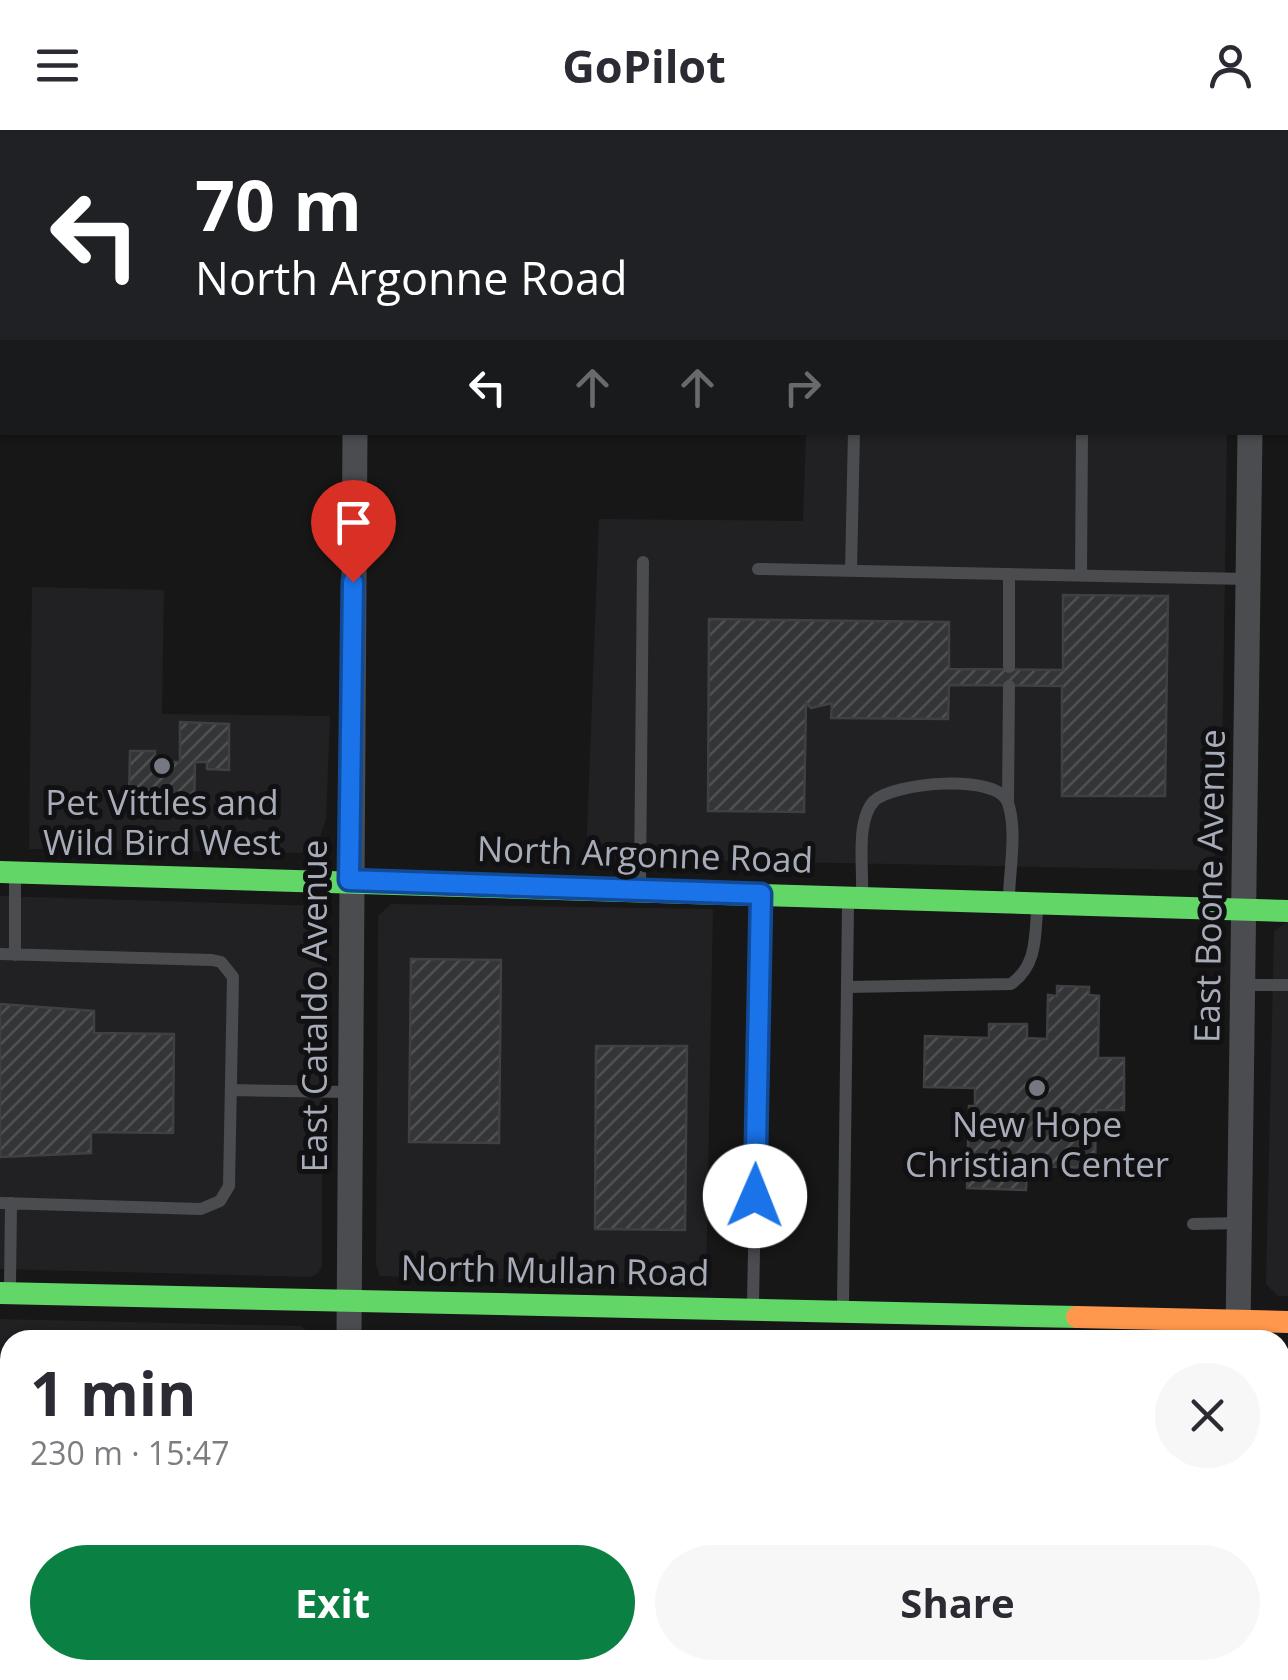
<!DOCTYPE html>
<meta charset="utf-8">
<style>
:root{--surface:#fff;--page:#f7f7f7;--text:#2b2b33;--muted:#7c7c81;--accent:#0b8043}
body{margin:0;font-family:"Open Sans",sans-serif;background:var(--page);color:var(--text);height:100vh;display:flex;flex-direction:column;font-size:38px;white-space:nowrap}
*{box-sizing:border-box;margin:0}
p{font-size:32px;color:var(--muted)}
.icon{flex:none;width:55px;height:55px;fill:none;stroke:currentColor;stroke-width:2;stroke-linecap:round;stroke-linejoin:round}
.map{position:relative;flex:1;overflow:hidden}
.drawer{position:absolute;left:0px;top:1200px;width:1290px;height:350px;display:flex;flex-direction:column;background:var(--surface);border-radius:30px 30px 0 0;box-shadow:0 2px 8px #0004}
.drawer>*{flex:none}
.guide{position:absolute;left:0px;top:0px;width:1290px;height:305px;box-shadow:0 2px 8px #0004;background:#202124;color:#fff;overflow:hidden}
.pin{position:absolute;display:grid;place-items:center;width:85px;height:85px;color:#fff;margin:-102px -42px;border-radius:50% 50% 50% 0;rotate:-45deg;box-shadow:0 0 10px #0007}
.pin .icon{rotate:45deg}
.me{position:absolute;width:110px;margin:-55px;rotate:1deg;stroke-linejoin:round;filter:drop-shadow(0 0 8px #0008)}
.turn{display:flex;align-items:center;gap:35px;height:210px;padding:0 30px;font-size:45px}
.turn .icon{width:130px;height:130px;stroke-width:2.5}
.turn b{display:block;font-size:70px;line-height:85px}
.lanes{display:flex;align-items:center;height:95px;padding:0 30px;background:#0003;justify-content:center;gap:50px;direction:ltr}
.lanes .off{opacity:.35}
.round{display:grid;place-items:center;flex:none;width:105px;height:105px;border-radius:52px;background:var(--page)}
.summary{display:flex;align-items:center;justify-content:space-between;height:170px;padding:0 30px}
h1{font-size:60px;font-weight:700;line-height:75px}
.cta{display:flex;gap:20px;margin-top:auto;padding:20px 30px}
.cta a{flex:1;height:115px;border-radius:60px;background:var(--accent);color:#fff;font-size:40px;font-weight:700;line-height:115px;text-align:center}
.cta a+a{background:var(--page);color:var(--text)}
header{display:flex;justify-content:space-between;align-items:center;height:130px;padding:0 30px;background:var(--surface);font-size:45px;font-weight:700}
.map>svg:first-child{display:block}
.built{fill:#212124}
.building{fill:url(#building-hatch);stroke:#3f4043;stroke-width:2.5}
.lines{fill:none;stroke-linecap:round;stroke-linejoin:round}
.lane{stroke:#4b4c50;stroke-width:12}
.street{stroke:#4b4c50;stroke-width:25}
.fast{stroke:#63d668;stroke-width:22}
.slow{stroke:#ff974d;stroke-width:22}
.route-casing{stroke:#114b97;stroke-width:25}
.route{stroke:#1a73e8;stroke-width:18}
.poi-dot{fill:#757880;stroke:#111113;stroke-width:4}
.labels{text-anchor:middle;stroke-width:10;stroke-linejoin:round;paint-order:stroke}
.poi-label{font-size:35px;fill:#a7acb8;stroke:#111113}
.street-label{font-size:35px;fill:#a7acb8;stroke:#111113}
</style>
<header><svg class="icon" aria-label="menu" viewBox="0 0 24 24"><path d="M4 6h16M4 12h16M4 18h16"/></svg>GoPilot<svg class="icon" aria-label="person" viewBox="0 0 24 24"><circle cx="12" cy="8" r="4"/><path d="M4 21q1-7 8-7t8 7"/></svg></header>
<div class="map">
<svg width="1288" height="1550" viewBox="0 0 1288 1550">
<defs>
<pattern id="building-hatch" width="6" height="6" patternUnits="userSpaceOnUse" patternTransform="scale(2.5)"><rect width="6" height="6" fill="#343537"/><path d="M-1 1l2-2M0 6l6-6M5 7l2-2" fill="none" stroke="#4f5052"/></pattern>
</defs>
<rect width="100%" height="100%" fill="#171717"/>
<path class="built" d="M806,303h421l-6,411 -12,21 -14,5 -609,-12 13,-339 204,2z
M32,457l132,3 -2,124 168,2 -4,104 -7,20 -18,13 -272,-4z
M0,766l318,10 4,9v351l-4,7 -7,4 -311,-8z
M391,774l322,5 -7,376 -326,-9 -4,-11 2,-349z
M1288,791v375h-10l-12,-12 8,-353z
M0,1189l300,7 23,14h-313v280h-10z"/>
<path class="building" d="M1063,465l105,1 -3,200h-103v-110l-113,-1 -1,34 -117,-1 1,-15 -21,5 -5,-5 -2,109 -96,-1 1,-192 240,3v47l114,1z
M180,592l49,2v46l-22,-1v-7h-12l-1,46 -36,-1v-8h-29l1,-48h25v11h25z
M411,829l90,1 -2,183 -90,-1z
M1057,856l32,1v8l10,1 -1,62h26v52h-28l-1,58 -68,-2 -1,24 -59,-2 2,-82h6v-18l-51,-1 1,-51 64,2v-14h38v14l20,1 1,-44 9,1z
M0,874l94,7v22l80,1 -1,99 -82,-1v21l-91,4z
M596,916h91l-2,184 -90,-1z
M2,1254h8v73l-10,-1z
M177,1540h54v4h-13v6h-42z
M412,1540h55v5l-56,5z
M608,1540h66v6h-66z
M687,1540h94v10h-94z
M812,1540h63v10h-63z
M920,1540h61v10h-61z
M1032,1540h57l-1,10h-57z
M1115,1540h46v10h-47z"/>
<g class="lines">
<path class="lane" d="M758,439l490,10
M851,441l3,-139
M1081,446l1,-144
M1009,537v-93
M1008,671l1,-115
M15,750v75
M640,753l3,-321
M862,760c1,-24 -6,-70 12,-89 20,-19 125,-28 134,2 9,27 2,64 1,92
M0,824l212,6 9,2 12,15 -4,209 -9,15 -19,8 -201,-6
M1244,855h44
M847,857l164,-3c25,-18 24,-44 26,-73
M231,960l118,2
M1193,1094l47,-1
M10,1156l1,-83
M753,1172l8,-400
M843,1175l5,-400"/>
<path class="street" d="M358,2v-2
M1253,2v-2
M1238,1202l12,-900
M349,1210l6,-908
M1280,1454h8
M349,1550v-10
M1232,1550v-10"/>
<path class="fast" d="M0,742l1288,39
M0,1163l1077,24"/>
<path class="slow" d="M1077,1187l211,5"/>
</g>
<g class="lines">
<defs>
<path id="route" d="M353,452l-4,298 412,14 -6,302"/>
</defs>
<use href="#route" class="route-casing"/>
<use href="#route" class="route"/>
</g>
<g class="poi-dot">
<circle cx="162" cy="636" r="10"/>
<circle cx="1037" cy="958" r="10"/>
</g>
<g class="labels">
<g class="poi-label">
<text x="162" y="685">Pet Vittles and<tspan x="162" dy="40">Wild Bird West</tspan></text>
<text x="1037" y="1007">New Hope<tspan x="1037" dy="40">Christian Center</tspan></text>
</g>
<g class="street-label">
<text transform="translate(645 725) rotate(2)" y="12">North Argonne Road</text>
<text transform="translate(1210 756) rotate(-89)" y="12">East Boone Avenue</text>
<text transform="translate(315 876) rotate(-90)" y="12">East Cataldo Avenue</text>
<text transform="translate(555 1141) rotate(1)" y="12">North Mullan Road</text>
</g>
</g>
</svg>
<div class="pin" style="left:353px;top:452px;background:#d93025"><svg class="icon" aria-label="arrive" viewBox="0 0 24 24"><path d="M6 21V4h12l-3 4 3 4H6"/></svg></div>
<svg class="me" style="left:755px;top:1066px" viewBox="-20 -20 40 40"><circle r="19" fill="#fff"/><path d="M0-13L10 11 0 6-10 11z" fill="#1a73e8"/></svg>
<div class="guide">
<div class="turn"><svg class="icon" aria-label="left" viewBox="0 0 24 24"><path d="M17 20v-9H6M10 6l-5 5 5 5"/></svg><div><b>70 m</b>North Argonne Road</div></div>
<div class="lanes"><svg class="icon" aria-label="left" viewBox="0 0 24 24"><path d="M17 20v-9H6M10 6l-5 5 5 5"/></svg><svg class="icon off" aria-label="ahead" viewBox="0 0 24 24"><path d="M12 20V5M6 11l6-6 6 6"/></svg><svg class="icon off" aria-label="ahead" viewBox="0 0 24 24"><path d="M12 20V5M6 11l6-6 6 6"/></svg><svg class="icon off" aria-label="right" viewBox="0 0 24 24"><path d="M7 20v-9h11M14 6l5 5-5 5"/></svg></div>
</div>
<section class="drawer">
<div class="summary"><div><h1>1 min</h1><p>230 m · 15:47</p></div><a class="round"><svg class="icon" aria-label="close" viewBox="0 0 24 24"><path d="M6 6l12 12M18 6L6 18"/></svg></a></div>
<div class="cta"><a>Exit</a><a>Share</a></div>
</section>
</div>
